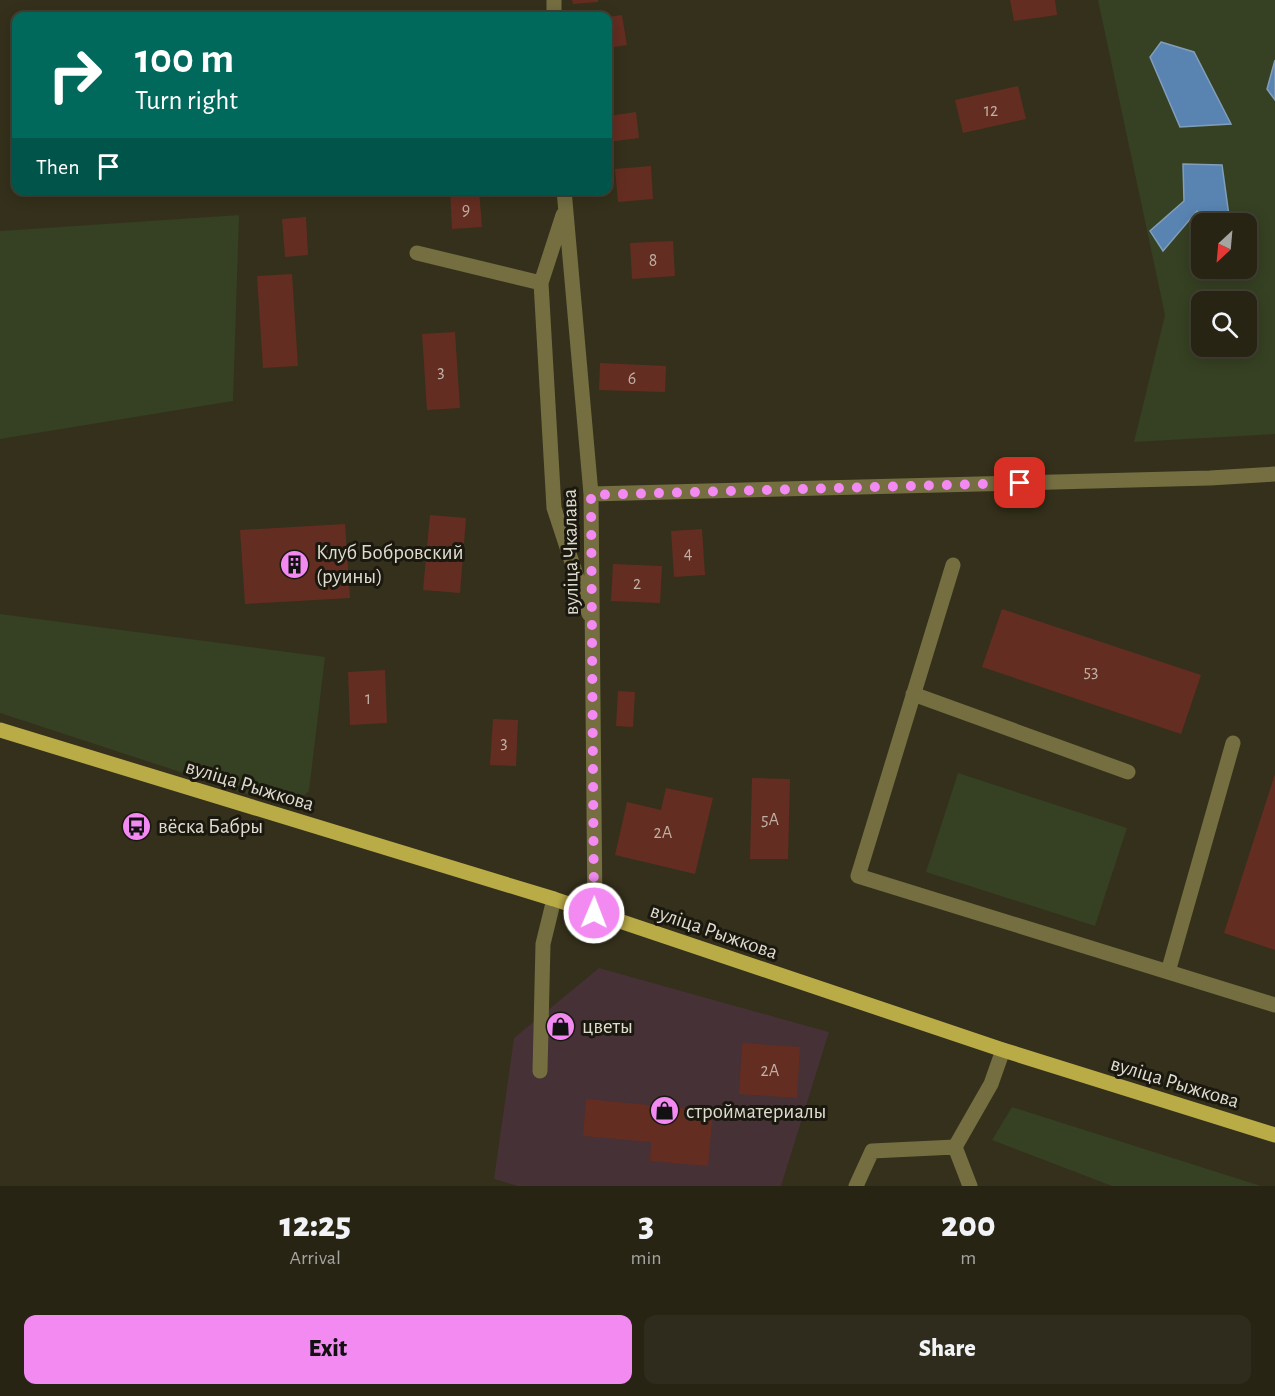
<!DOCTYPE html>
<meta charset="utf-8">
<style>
:root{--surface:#272414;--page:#2f2c1d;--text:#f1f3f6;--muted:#a4a4a0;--line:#434134;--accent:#f28af2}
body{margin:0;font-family:"Alegreya Sans",sans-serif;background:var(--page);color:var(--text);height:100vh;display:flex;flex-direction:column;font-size:22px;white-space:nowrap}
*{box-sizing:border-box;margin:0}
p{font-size:20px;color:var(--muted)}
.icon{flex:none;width:33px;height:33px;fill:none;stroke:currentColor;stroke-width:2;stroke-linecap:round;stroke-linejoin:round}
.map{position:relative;height:1186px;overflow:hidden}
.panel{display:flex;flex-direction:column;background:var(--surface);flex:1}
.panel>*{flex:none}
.guide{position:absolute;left:12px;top:12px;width:600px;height:183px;border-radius:12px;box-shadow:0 3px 15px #0003,0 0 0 2px var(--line);background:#00695c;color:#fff;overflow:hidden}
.needle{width:39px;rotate:206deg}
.fabs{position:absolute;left:1191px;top:213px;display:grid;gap:12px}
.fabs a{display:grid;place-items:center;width:66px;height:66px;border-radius:12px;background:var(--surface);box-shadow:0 3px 15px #0003,0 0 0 2px var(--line);font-size:30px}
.pin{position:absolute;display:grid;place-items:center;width:51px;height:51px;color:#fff;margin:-26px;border-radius:12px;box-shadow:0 3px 9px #0006}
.me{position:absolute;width:66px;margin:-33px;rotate:1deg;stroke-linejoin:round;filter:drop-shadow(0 0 4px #0008)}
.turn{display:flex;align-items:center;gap:21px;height:126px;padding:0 24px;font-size:27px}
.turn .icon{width:78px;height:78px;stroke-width:2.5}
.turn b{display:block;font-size:42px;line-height:51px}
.then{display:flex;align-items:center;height:57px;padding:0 24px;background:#0003;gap:12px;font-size:22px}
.eta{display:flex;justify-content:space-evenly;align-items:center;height:102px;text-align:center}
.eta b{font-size:36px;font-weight:800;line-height:42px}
.primary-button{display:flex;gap:12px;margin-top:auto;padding:12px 24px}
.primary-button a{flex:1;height:69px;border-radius:12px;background:var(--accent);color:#111;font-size:24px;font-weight:800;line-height:69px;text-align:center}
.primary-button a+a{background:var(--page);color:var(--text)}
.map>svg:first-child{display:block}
.commercial{fill:#453136}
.green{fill:#364022;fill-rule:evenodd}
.water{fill:#5984b1;stroke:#819eba;stroke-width:1.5}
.building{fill:#642d21}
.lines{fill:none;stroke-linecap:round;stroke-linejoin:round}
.minor{stroke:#746e41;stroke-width:15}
.major{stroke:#b9ab46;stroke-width:15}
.route{stroke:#f28af2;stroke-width:10;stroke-dasharray:0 18}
.labels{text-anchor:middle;stroke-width:6;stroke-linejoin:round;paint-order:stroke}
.number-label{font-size:18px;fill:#c0b0a4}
.poi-label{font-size:21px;fill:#dfdccf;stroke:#1a180f;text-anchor:start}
.street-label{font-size:21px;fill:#dfdccf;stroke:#1a180f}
</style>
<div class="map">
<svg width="1275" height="1186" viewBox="0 0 1275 1186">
<rect width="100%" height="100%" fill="#34301b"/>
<path class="commercial" d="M599,968l230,64 -48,154h-263l-24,-7 20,-141z"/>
<path class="green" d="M1098,0h177v434l-141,8 31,-127zM1202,224h44v44h-44zM1202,302h44v44h-44z
M239,215l-6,186 -233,38v-208z
M0,614l325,43 -16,134 -19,17 -290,-95z
M958,773l169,55 -32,98 -169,-54z
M1012,1107l249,79h-149l-120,-46z"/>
<path class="water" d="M1161,42l33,10 37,72 -51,3 -30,-70z
M1275,60v40l-8,-11z
M1183,164l39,1 8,58h-27l-6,-12 -34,40 -13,-20 34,-30z"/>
<path class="building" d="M572,0h26v2l-25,2z
M1010,0h45l2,15 -43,6z
M622,15l5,30 -19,3v-31z
M1018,86l8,33 -63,14 -8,-33z
M636,112l3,26 -31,4v-26z
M651,166l2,33 -35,3 -3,-33z
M450,190h29l3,37 -30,2z
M306,217l2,38 -23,2 -3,-38z
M673,241l2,35 -43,3 -2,-36z
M292,274l6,92 -35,2 -6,-92z
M455,332l5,76 -33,2 -5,-76z
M600,363l66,3 -1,26 -66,-2z
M430,515l36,3 -6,75 -37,-3z
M345,524l5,74 -105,6 -5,-74z
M702,529l3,46 -31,2 -3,-46z
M613,564l49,2 -2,37 -49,-2z
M1002,609l199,66 -20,59 -199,-67z
M385,670l2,53 -37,2 -2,-53z
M618,691l17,1 -2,35 -17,-1z
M493,719l25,1 -2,46 -26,-1z
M1275,774v176l-51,-17z
M752,778l38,1 -2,80h-38z
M666,788l47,10 -18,76 -80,-19 12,-53 34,8z
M742,1043l58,4 -3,51 -58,-4z
M586,1099l127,12 -5,55 -58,-5 1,-19 -68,-6z"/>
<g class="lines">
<path class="minor" d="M554,0v16
M564,190l27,304 4,419
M563,215l-22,68 13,225 35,106
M417,253l124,30
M591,494l619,-16 65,-4
M953,565l-95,311 417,129
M913,694l215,78
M1168,972l65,-229
M540,1071l3,-127 11,-45
M856,1186l16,-35 83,-4
M970,1186l-15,-39 36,-63 12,-34"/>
<path class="major" d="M0,730l554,169 449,151 272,85"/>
</g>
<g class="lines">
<path class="route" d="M594,913l-3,-418 429,-12"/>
</g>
<defs>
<symbol id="building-disc" viewBox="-11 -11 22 22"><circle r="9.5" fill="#f28af2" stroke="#1a180f"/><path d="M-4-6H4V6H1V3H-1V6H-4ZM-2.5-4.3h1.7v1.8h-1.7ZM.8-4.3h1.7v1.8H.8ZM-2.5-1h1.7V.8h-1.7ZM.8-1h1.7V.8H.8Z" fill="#111"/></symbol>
<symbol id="bus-disc" viewBox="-11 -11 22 22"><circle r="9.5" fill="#f28af2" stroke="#1a180f"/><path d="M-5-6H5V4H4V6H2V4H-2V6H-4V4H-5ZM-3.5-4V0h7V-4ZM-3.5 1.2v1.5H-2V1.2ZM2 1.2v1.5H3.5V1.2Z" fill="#111"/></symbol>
<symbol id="shop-disc" viewBox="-11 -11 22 22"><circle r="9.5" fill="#f28af2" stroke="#1a180f"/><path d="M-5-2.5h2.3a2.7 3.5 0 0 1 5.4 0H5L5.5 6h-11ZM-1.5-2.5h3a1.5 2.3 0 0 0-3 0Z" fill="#111"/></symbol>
</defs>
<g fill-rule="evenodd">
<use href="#building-disc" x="278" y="548" width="33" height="33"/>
<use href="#bus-disc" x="120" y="810" width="33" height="33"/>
<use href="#shop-disc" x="544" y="1010" width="33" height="33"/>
<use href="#shop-disc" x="648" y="1094" width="33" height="33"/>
</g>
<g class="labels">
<g class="number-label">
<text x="991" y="116">12</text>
<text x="466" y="215">9</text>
<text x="653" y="266">8</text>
<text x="441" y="377">3</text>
<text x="632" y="384">6</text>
<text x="688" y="559">4</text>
<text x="637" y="589">2</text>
<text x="1091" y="677">53</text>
<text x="368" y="704">1</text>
<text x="504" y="748">3</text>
<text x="770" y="825">5А</text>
<text x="663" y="838">2А</text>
<text x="770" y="1076">2А</text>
</g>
<g class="poi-label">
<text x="316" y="559">Клуб Бобровский<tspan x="316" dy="24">(руины)</tspan></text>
<text x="158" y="833">вёска Бабры</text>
<text x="582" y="1033">цветы</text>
<text x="686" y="1118">стройматериалы</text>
</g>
<g class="street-label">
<text transform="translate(570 552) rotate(-91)" y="7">вуліца Чкалава</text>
<text transform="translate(250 785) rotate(17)" y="7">вуліца Рыжкова</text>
<text transform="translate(714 931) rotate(19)" y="7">вуліца Рыжкова</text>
<text transform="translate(1175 1082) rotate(17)" y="7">вуліца Рыжкова</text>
</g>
</g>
</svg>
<div class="fabs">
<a><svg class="needle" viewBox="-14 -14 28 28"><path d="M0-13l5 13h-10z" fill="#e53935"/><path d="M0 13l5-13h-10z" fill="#a4a4a0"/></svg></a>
<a><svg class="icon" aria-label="search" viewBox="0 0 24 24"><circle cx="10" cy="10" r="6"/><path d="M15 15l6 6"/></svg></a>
</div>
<div class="pin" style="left:1020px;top:483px;background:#d93025"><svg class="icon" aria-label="arrive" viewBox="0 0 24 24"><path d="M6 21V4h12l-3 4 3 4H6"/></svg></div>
<svg class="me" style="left:594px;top:913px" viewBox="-20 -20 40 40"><circle r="17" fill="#f28af2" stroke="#fff" stroke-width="3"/><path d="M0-11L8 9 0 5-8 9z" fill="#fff"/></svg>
<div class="guide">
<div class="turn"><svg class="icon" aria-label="right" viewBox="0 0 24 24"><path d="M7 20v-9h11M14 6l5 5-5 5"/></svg><div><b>100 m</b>Turn right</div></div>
<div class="then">Then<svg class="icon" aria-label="arrive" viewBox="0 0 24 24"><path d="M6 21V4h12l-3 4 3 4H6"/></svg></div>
</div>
</div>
<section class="panel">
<div class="eta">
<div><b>12:25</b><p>Arrival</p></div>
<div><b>3</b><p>min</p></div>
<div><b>200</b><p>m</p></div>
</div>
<div class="primary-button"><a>Exit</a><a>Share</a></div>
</section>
